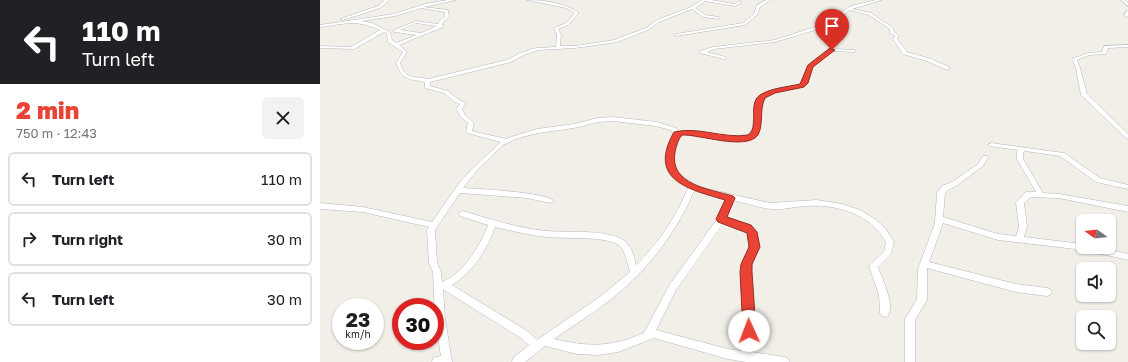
<!DOCTYPE html>
<meta charset="utf-8">
<style>
:root{--surface:#fff;--page:#f2f2f2;--text:#202124;--muted:#757577;--line:#e0e0e0;--accent:#ea4335}
body{margin:0;font-family:"Golos Text",sans-serif;background:var(--page);color:var(--text);height:100vh;display:flex;flex-direction:column;font-size:15px;white-space:nowrap}
*{box-sizing:border-box;margin:0}
p{font-size:13px;color:var(--muted)}
.icon{flex:none;width:22px;height:22px;fill:none;stroke:currentColor;stroke-width:2;stroke-linecap:round;stroke-linejoin:round}
.map{position:relative;flex:1;overflow:hidden}
.panel{display:flex;flex-direction:column;background:var(--surface);width:320px}
.panel>*{flex:none}
.guide{background:#202124;color:#fff;overflow:hidden}
.needle{width:26px;rotate:284deg}
.controls{position:absolute;left:756px;top:214px;display:grid;gap:8px}
.controls a{display:grid;place-items:center;width:40px;height:40px;border-radius:6px;background:var(--surface);box-shadow:0 1px 3px #0004;font-size:20px}
.speed{position:absolute;left:12px;top:298px;display:flex;gap:8px;font-size:20px;font-weight:700;text-align:center}
.speed>*{display:grid;place-content:center;width:52px;height:52px;border-radius:50%;background:var(--surface);box-shadow:0 1px 3px #0004;line-height:1}
.speed small{font-size:10px;font-weight:400}
.speed .limit{border:6px solid #d22;background:#fff;color:#111}
.pin{position:absolute;display:grid;place-items:center;width:34px;height:34px;color:#fff;margin:-41px -17px;border-radius:50% 50% 50% 0;rotate:-45deg;box-shadow:0 0 4px #0007}
.pin .icon{rotate:45deg}
.me{position:absolute;width:44px;margin:-22px;rotate:358deg;stroke-linejoin:round;filter:drop-shadow(0 0 3px #0008)}
.turn{display:flex;align-items:center;gap:14px;height:84px;padding:0 16px;font-size:18px}
.turn .icon{width:52px;height:52px;stroke-width:2.5}
.turn b{display:block;font-size:28px;line-height:34px}
.round{display:grid;place-items:center;flex:none;width:42px;height:42px;border-radius:6px;background:var(--page)}
.overview{display:flex;align-items:center;justify-content:space-between;height:68px;padding:0 16px}
h1{font-size:24px;font-weight:800;line-height:30px;color:var(--accent)}
ul{padding:0;list-style:none}
li{display:flex;align-items:center;gap:12px;height:54px;margin:0 8px 6px;padding:0 8px;border:2px solid var(--line);border-radius:6px}
li div{flex:1}
li b{display:block;font-size:15px}
li em{font-style:normal}
main{display:flex;flex:1;min-height:0}
.map>svg:first-child{display:block}
.lines{fill:none;stroke-linecap:round;stroke-linejoin:round}
.minor-casing{stroke:#b5b8bc;stroke-width:1}
.minor{fill:#fff;fill-rule:evenodd}
.route{fill:#ea4335;stroke:#982c22}
</style>
<main>
<section class="panel">
<div class="guide">
<div class="turn"><svg class="icon" aria-label="left" viewBox="0 0 24 24"><path d="M17 20v-9H6M10 6l-5 5 5 5"/></svg><div><b>110 m</b>Turn left</div></div>
</div>
<div class="overview"><div><h1>2 min</h1><p>750 m · 12:43</p></div><a class="round"><svg class="icon" aria-label="close" viewBox="0 0 24 24"><path d="M6 6l12 12M18 6L6 18"/></svg></a></div>
<ul>
<li><svg class="icon" aria-label="left" viewBox="0 0 24 24"><path d="M17 20v-9H6M10 6l-5 5 5 5"/></svg><div><b>Turn left</b></div><em>110 m</em></li>
<li><svg class="icon" aria-label="right" viewBox="0 0 24 24"><path d="M7 20v-9h11M14 6l5 5-5 5"/></svg><div><b>Turn right</b></div><em>30 m</em></li>
<li><svg class="icon" aria-label="left" viewBox="0 0 24 24"><path d="M17 20v-9H6M10 6l-5 5 5 5"/></svg><div><b>Turn left</b></div><em>30 m</em></li>
</ul>
</section>
<div class="map">
<svg width="808" height="362" viewBox="0 0 808 362">
<rect width="100%" height="100%" fill="#f1efe8"/>
<g class="lines">
<defs>
<path id="minor" d="M65,0h4l-9,8 -37,12 -3,-1 38,-13z
M128,0h8l-32,7 24,3 1,7 -6,5 -1,3 2,1 -1,1 -44,18 8,7 -7,11 3,7 6,6 19,3 79,-19 13,-7 16,-5 20,-1 1,-12 -3,-7 12,-5 9,-10 -9,-5 -39,-8c17,0 37,3 51,12v2l-10,11 -10,4 3,6 -1,11h15l39,-6 32,-12 11,-8 34,-13 11,-7h9l23,4 6,-3 2,1 -7,4 -30,-5 -10,7 10,7 14,2v2l-16,-2 -11,-8 -33,13 -11,8 -31,12 -42,6 -37,2 -14,5 -13,7 -81,20v4l18,5 11,9 7,3 -4,6 3,6 9,8 -2,8 34,8 8,-3 23,-7 37,-5 24,-6 15,-1 44,5 19,6 2,4c6,-1 11,-1 16,-1 16,2 48,16 58,-1 2,-8 1,-16 3,-24 5,-20 30,-17 45,-21 5,-6 4,-15 9,-21 10,-11 43,-19 16,-37l-50,15 -61,7 -7,3 19,5v2h-2l-24,-6v-2l13,-4 62,-7 49,-16 27,-18 25,-6h6l-30,9 19,4 22,15 1,4 5,4 -2,3 10,13 24,7 18,8v2h-4l-18,-8 -24,-7 -10,-15 2,-3 -5,-3v-4l-21,-14 -19,-5 -22,15c9,6 14,13 7,24l18,1h2v2l-22,-1 -13,9 -8,7 -4,15 -4,5c-12,3 -29,2 -39,10 -13,12 3,36 -18,43 -22,7 -44,-8 -67,-5 -3,13 -14,28 0,39 5,4 11,7 15,12l75,17 47,-3 25,4 18,6 15,9 10,9 9,14 -3,12 -13,13c4,13 17,35 10,49l-3,1 -3,-1 -2,-3 -1,-18 -10,-29 15,-15 2,-9c-15,-27 -48,-38 -77,-36 -12,0 -25,4 -37,3 -13,-1 -26,-6 -39,-9l-8,18 27,10 4,7 2,5 -1,11 -7,21 4,59 -2,21 32,5 4,1 1,4h-43l-18,-3 -74,-21 -36,14 -20,3 -21,-1 -32,-8 -20,16h-13l1,-4 16,-13 -8,-7 -77,-48h-1l2,28 7,44h-20l1,-4 8,-2 -6,-38 -2,-46 -4,-9 -2,-33 2,-3 -66,-15 -43,-3v-6l43,4 69,15 28,-40 14,-15 27,-25 -34,-9 -1,-1 2,-9 -7,-6 -5,-8 4,-5 -5,-2 -11,-9 -19,-5v-6c-16,-3 -23,-2 -29,-19l7,-11 -15,-10 -1,-8 -3,-2 -30,17 -34,-1v-2l31,1 29,-17c-23,-11 -35,-6 -60,-3v-2l74,-11 31,-10zM101,8l24,4v5l-5,3 -2,4 -22,-3 -22,9v2h1l22,3 -21,8 -4,-3 -2,-8 -18,-9 -10,-2 33,-5zM96,23l21,3 -16,7 -21,-3zM293,121l43,5 15,4 3,6c-6,14 -14,28 0,40 4,5 10,7 14,12 -12,29 -29,55 -52,77 -2,-9 -5,-21 -14,-26 -22,-10 -52,-6 -76,-8 -29,-3 -56,-12 -83,-20l-3,1 -1,2 1,2 28,9c-8,21 -24,48 -46,57l-1,-10 -4,-9 -2,-33 25,-37 67,5 23,5 4,-2c-9,-9 -75,-12 -91,-13l15,-19 25,-24 15,-7 20,-5 36,-5 24,-6zM374,191l32,7 -8,20 -48,66 -26,49c-9,3 -18,8 -27,9 -22,5 -42,2 -63,-3 23,-16 46,-30 67,-48 32,-28 57,-62 73,-100zM403,223l23,9 4,8 -1,6 -7,26 2,59 -2,20 -14,-2 -72,-19 20,-40zM175,227c17,4 34,8 52,10 17,2 56,-1 70,7 9,5 10,19 13,28l-29,24 -64,44 -8,-8 -77,-47c21,-13 35,-35 43,-58z
M446,0h5l-11,7 -3,8 -12,10 -69,11 -2,-1 2,-1 67,-11 11,-9 3,-9z
M801,0h4l3,3v3z
M807,11h1v6l-4,-2z
M808,45v2l-20,1 -2,6 -17,1 -12,5 3,8 7,26 41,40v5l-2,-1 -45,-43 -5,-27 -4,-9 16,-6 14,-1 2,-6z
M671,143l73,10 36,25 28,7v4l-32,-7 -36,-26 -35,-5 -2,2v6l20,34 16,1 69,12v6l-69,-14 -28,-1 -7,6 3,24 -3,10 59,7v3h16l29,7v6l-44,-10 -86,-10 -55,-17 -14,39 87,22 31,4 3,1 2,3 -2,3 -3,1 -31,-4 -89,-24v32l-12,20v42h-10v-43l12,-20 1,-30 17,-46 2,-30 5,-7 10,-4 26,-18 5,-8h4l1,1 -5,9 -27,20 -8,4 -3,3 -2,24 55,17 18,2 3,-9 -3,-25 10,-10h10l-19,-33v-7l1,-2 -29,-4 -1,-1z"/>
</defs>
<use href="#minor" class="minor-casing"/>
<use href="#minor" class="minor"/>
</g>
<path class="route" d="M510,48l5,2 -22,17 -5,16 -4,4 -29,6 -10,5c-6,12 -1,26 -7,37 -11,16 -60,-1 -76,0 -4,4 -6,12 -7,17 -6,33 35,37 58,44l2,2 -8,19 24,8 6,7 3,15 -8,17v8l4,59 -2,4 -5,2 -4,-2 -2,-4 -3,-59 1,-8 8,-17 -2,-14 -29,-11 -2,-3 9,-19c-37,-11 -78,-20 -51,-68 25,-6 49,7 74,3 12,-8 -1,-31 12,-40 11,-7 27,-8 40,-11l8,-19z"/>
</svg>
<div class="controls">
<a><svg class="needle" viewBox="-14 -14 28 28"><path d="M0-13l5 13h-10z" fill="#e53935"/><path d="M0 13l5-13h-10z" fill="#757577"/></svg></a>
<a><svg class="icon" aria-label="sound" viewBox="0 0 24 24"><path d="M4 9h4l5-4v14l-5-4H4zM17 9q2 3 0 6"/></svg></a>
<a><svg class="icon" aria-label="search" viewBox="0 0 24 24"><circle cx="10" cy="10" r="6"/><path d="M15 15l6 6"/></svg></a>
</div>
<div class="speed"><div>23<small>km/h</small></div><div class="limit">30</div></div>
<div class="pin" style="left:512px;top:50px;background:#d93025"><svg class="icon" aria-label="arrive" viewBox="0 0 24 24"><path d="M6 21V4h12l-3 4 3 4H6"/></svg></div>
<svg class="me" style="left:429px;top:331px" viewBox="-20 -20 40 40"><circle r="19" fill="#fff"/><path d="M0-13L10 11 0 6-10 11z" fill="#ea4335"/></svg>
</div>
</main>
